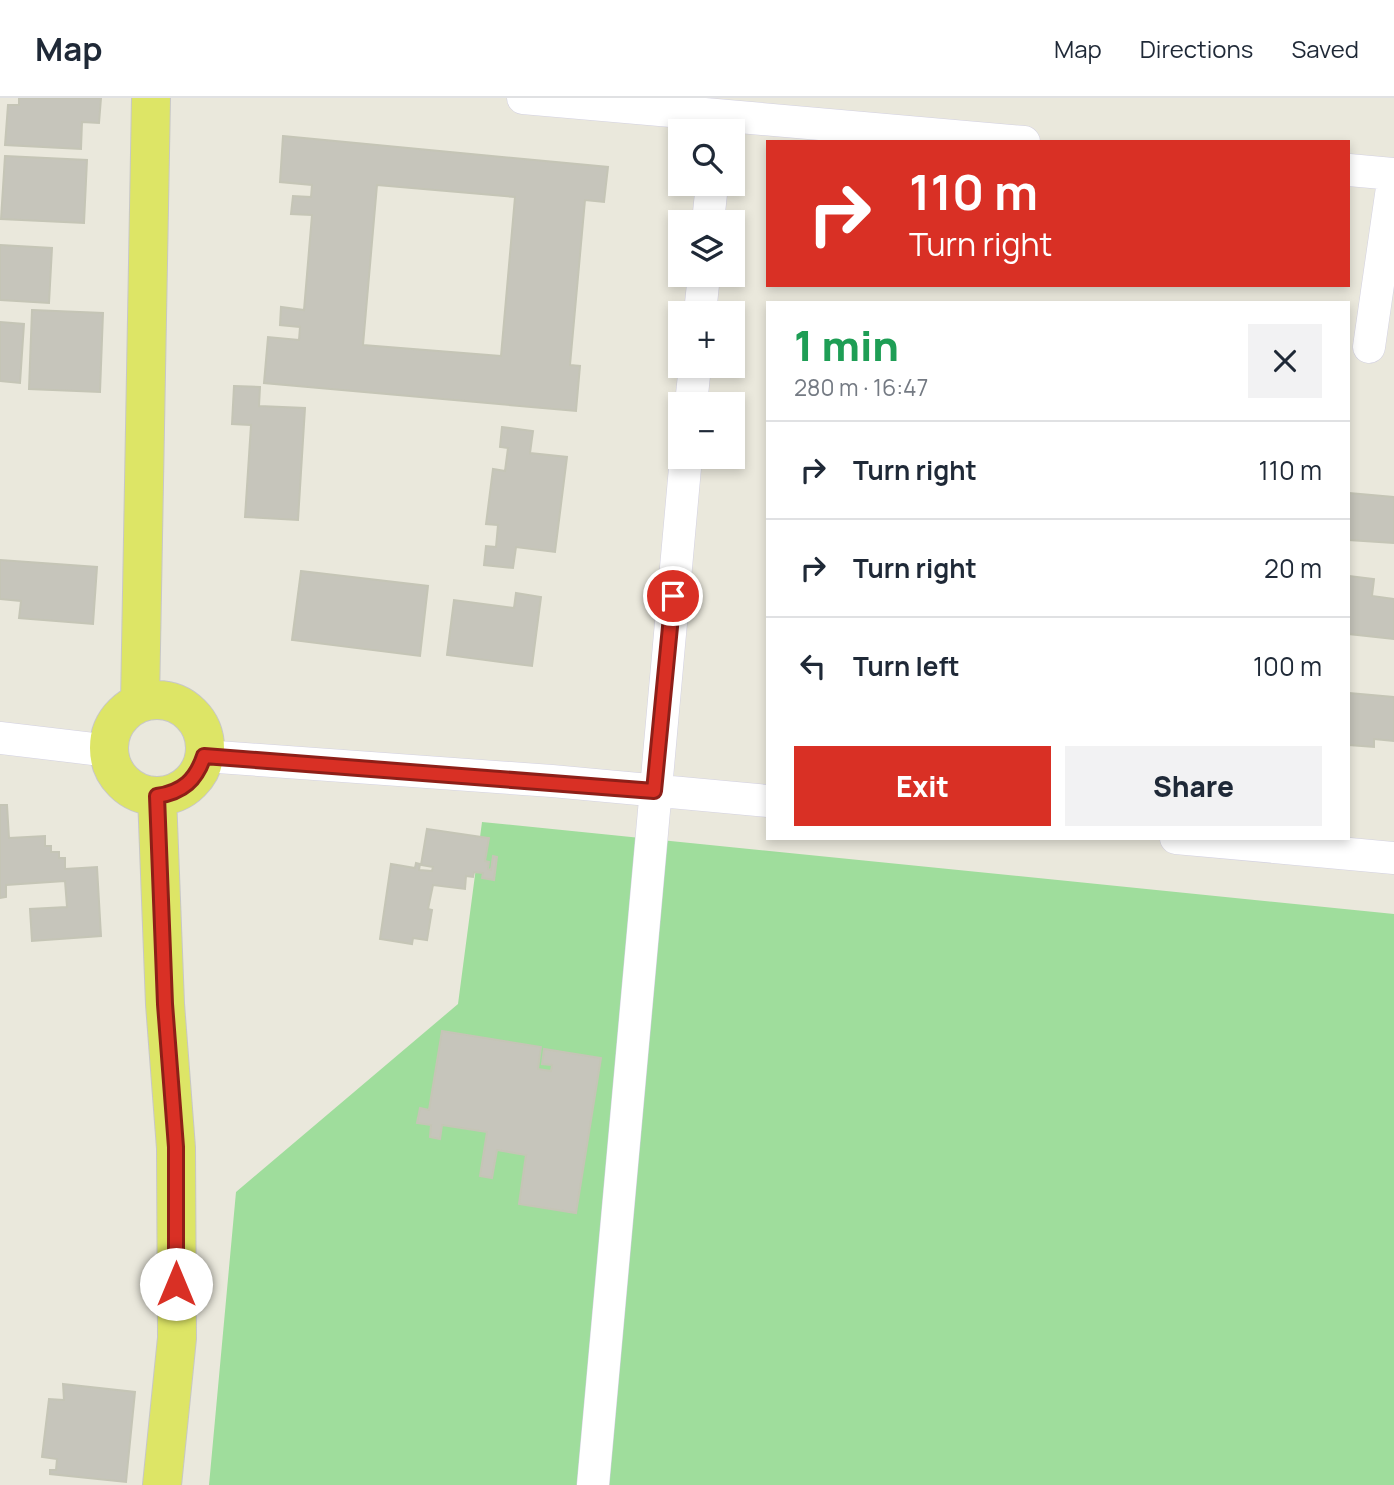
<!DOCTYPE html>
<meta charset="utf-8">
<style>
:root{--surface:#fff;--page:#f2f2f3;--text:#1f2937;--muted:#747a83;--line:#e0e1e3;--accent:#d93025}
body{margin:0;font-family:Manrope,sans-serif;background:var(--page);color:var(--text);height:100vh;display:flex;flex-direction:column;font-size:26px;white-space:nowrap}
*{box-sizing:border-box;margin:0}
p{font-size:23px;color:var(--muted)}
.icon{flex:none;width:38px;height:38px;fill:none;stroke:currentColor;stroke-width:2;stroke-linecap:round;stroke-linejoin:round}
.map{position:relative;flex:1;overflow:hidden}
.panel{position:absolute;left:766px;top:203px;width:584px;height:539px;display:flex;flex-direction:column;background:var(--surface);border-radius:0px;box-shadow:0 4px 10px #0003}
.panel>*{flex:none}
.top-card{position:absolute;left:766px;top:42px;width:584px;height:147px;border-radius:0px;box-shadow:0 4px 10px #0003;background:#d93025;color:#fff;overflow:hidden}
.fabs{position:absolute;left:668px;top:21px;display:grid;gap:14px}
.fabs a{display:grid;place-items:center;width:77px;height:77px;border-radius:0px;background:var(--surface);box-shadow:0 4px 10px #0003;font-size:35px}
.pin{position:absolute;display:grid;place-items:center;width:60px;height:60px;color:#fff;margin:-30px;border:4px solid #fff;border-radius:50%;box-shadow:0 2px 7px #0007}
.me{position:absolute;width:77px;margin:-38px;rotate:0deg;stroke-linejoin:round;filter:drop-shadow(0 0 5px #0008)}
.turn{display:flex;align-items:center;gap:24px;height:147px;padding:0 28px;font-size:32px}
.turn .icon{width:91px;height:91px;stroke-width:2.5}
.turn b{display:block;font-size:49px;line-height:60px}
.round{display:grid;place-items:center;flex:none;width:74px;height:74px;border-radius:0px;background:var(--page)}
.headline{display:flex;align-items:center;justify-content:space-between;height:119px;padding:0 28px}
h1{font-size:42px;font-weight:800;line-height:52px;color:#1e9e55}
.cta{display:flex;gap:14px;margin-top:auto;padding:14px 28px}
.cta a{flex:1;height:80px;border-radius:0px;background:var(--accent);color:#fff;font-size:28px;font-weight:800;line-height:80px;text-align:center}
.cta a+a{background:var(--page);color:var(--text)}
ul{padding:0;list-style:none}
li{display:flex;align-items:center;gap:21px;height:98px;padding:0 28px;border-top:2px solid var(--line)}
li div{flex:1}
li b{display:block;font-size:26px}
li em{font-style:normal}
header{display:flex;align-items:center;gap:42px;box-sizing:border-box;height:98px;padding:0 35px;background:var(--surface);border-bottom:2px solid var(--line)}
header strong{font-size:33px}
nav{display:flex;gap:38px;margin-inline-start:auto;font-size:24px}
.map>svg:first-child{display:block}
.green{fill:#9fdd9c}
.building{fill:#c6c5bb;stroke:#c5c5b6;stroke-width:2;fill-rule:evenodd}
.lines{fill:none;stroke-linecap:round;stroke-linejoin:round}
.minor-casing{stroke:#d3d1e1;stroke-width:33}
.major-casing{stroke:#c7c7c7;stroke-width:40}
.minor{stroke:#fff;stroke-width:32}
.major{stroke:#dde566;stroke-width:38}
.route-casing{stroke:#8d1f18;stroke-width:18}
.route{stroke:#d93025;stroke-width:12}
</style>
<header>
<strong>Map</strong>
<nav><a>Map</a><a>Directions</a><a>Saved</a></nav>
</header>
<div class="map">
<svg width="1394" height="1387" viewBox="0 0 1394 1387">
<rect width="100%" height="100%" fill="#eae8dc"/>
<path class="green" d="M482,724l912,92v571h-1185l27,-293 222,-188z"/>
<path class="building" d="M19,0h82l-2,25 -17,-1 -1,27 -76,-4 3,-40h11z
M283,38l325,31 -4,35 -19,-2 -15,165 10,1 -4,45 -312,-28 4,-46 31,3 1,-13 -20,-2 1,-18 23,3 8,-95 -21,-1 2,-18 18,1 1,-12 -32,-3zM377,87l138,12 -14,159 -138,-11z
M5,58l82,4 -3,63 -83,-4z
M0,147l52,3 -3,55 -49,-3z
M32,212l71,3 -3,79 -71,-3z
M0,224l24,2 -4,59 -20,-2z
M234,288l26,1 -1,19 46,2 -7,112 -53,-3 6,-92 -19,-1z
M502,329l31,4 -3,22 37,4 -12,95 -39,-5 -3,21 -29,-3 2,-19 10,1 2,-22 -12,-1 7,-55 12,2 3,-23 -8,-1z
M1349,395l45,4v46l-45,-3z
M0,462l97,7 -4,57 -74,-6 2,-17 -21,-2z
M301,473l127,15 -8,70 -128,-16z
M1349,478l25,3 -2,17 22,3v40l-45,-5z
M516,495l25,4 -9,69 -85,-11 7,-55 60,8z
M1349,595l45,4v44l-20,-2v8l-25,-2z
M0,707h7l2,33 36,-2v10h6v6h8v6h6v11l32,-2 4,69 -69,5 -2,-32 37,-2 -2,-26 -59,4v12l-6,1z
M427,731l62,9 -4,23 4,1 -1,7 3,1 2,-14 4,1 -3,23 -12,-2 1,-5 -9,-1 -1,5 -7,-1 -1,13 -32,-4 -5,24 4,1 -5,30 -14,-2 -1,6 -32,-5 11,-75 24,4 1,-5 4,1 -1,6 13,1 1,-4 -12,-2z
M442,933l99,16 -3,22 13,2 1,-6 -10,-1 2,-15 57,9 -25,155 -57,-9 7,-49 -29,-5 -5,28 -12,-2 7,-44 -45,-7 -2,14 -10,-2 1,-12 -14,-2 3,-15 9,2z
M63,1286l72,8 -9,90 -76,-8v-4h6l1,-11 -15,-2 7,-58 15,1z"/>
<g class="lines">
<defs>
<path id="minor" d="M523,0l501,44
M1349,72l45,4
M708,124l4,-38
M700,215l4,-38
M1369,249l25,-173
M691,306l4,-38
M0,640l110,13
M204,658l348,25 216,20
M1176,740l218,20
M593,1387l93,-1028"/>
<path id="major" d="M109 650a48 48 0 1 1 96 0a48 48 0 1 1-96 0Z
M140,605l11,-605
M157,698l8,208 11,144 1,190 -15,147"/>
</defs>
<use href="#minor" class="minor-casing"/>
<use href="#major" class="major-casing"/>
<use href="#minor" class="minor"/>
<use href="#major" class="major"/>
</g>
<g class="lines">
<defs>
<path id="route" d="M176,1186v-137l-11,-143 -8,-208c26,-4 39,-16 47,-40l450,35 19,-195"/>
</defs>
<use href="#route" class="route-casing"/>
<use href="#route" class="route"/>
</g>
</svg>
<div class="fabs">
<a><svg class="icon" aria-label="search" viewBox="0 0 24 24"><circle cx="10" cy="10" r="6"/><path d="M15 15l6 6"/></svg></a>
<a><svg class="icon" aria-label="layers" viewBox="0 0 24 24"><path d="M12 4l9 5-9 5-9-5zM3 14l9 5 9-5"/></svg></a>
<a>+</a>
<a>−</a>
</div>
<div class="pin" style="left:673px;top:498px;background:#d93025"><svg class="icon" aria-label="arrive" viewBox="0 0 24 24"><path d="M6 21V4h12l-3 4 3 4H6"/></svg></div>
<svg class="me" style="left:176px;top:1186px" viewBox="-20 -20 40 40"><circle r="19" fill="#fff"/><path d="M0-13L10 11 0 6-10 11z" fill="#d93025"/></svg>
<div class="top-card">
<div class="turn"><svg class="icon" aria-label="right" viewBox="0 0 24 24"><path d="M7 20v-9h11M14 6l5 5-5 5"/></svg><div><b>110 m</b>Turn right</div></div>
</div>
<section class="panel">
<div class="headline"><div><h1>1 min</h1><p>280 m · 16:47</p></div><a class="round"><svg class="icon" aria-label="close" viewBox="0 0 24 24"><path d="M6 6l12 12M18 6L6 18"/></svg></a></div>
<ul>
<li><svg class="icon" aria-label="right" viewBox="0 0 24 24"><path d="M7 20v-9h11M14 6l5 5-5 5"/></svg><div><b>Turn right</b></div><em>110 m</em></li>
<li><svg class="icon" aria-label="right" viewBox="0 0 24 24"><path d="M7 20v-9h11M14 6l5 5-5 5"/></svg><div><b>Turn right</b></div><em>20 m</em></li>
<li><svg class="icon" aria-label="left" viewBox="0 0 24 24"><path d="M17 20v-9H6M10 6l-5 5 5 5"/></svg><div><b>Turn left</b></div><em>100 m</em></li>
</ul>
<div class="cta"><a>Exit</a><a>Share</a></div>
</section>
</div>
